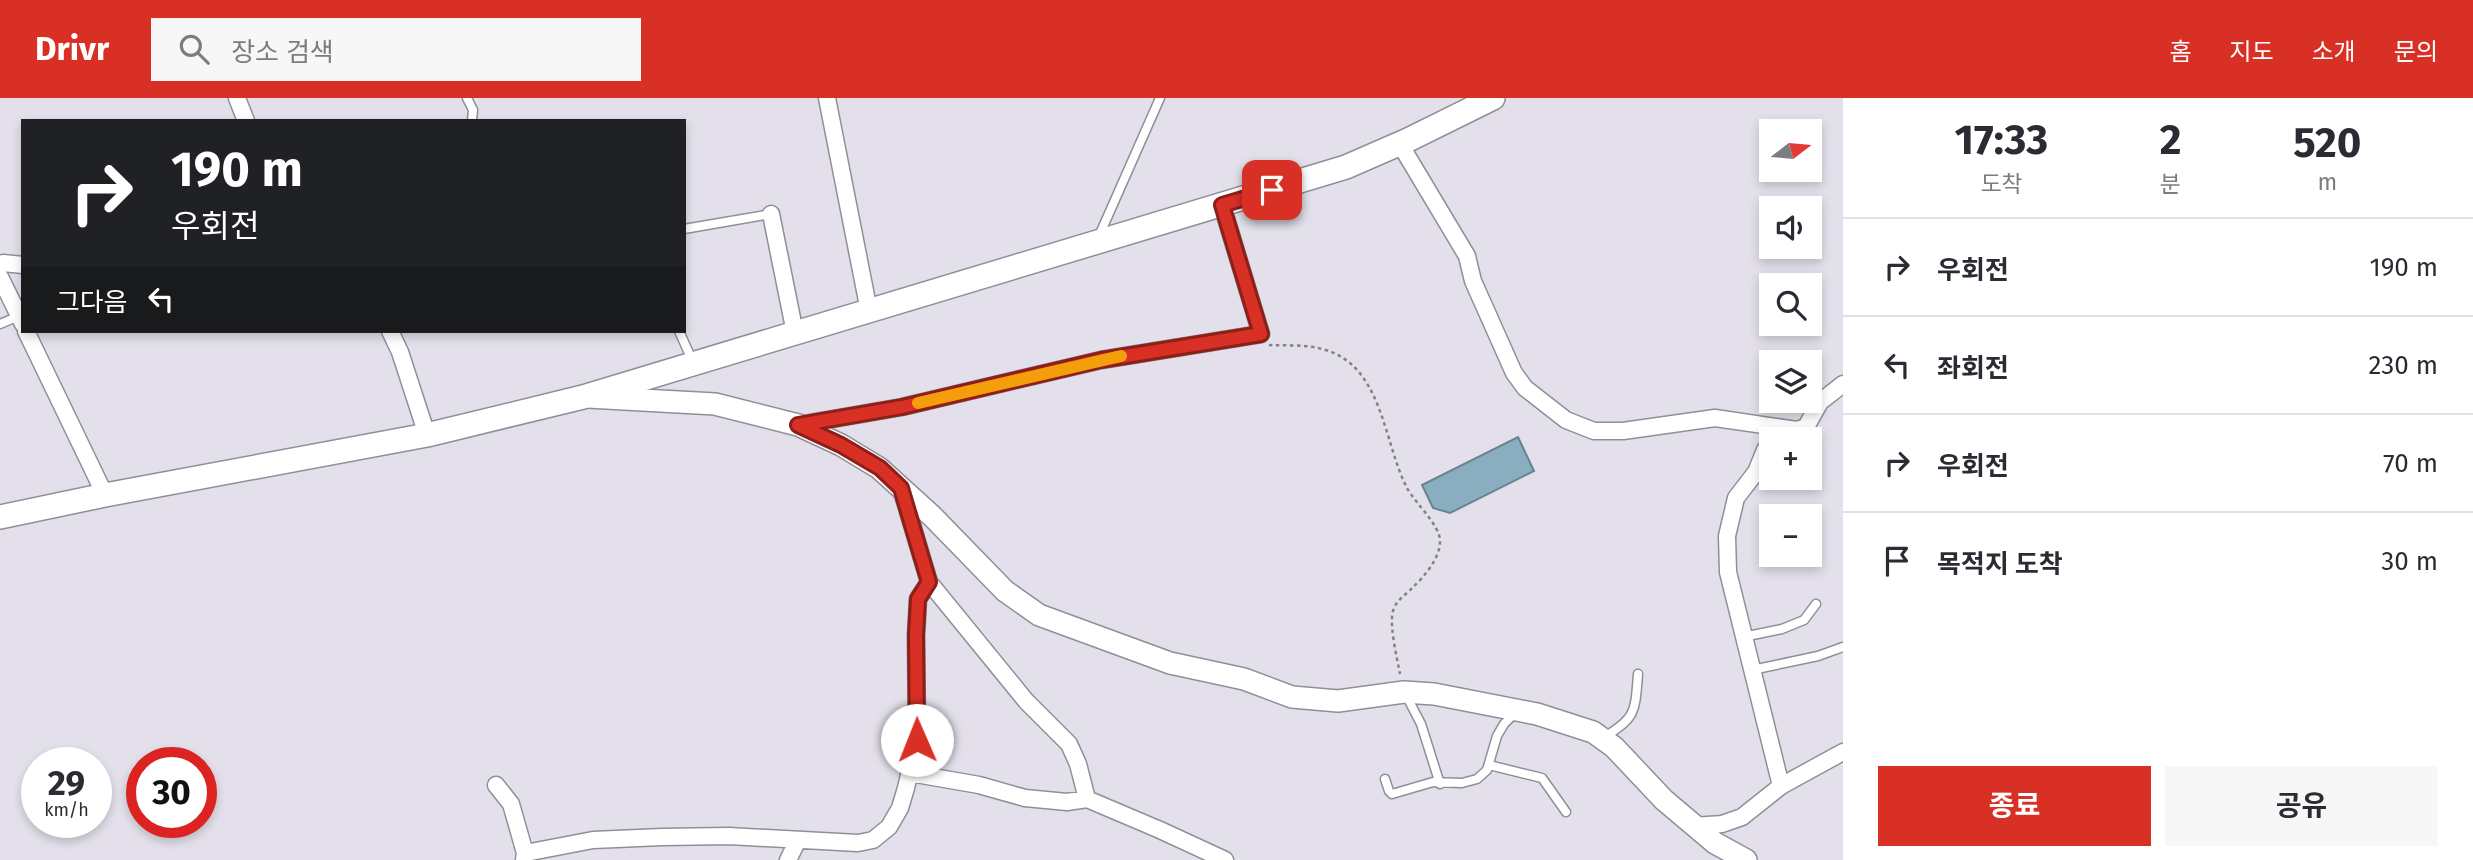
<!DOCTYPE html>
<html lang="ko">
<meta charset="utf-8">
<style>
:root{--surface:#fff;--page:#f7f7f7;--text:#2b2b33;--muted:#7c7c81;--line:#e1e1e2;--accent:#d93025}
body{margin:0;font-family:"Fira Sans","Noto Sans KR",sans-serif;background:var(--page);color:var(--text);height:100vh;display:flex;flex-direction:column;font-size:26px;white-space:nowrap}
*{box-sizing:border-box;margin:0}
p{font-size:23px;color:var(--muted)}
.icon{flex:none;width:38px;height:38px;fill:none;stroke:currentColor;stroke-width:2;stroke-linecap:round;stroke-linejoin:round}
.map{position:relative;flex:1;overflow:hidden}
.sheet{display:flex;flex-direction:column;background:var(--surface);width:630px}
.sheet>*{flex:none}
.banner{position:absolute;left:21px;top:21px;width:665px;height:214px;border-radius:0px;box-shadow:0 4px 10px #0003;background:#202124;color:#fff;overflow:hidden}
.needle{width:46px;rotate:74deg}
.controls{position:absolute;left:1759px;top:21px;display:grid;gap:14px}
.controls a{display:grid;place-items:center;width:63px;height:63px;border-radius:0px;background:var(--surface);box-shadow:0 4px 10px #0003;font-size:35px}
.speed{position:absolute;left:21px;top:649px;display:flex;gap:14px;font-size:35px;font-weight:700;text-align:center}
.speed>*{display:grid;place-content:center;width:91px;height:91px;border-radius:50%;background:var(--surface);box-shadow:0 4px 10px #0003;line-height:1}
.speed small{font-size:18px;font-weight:400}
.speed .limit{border:10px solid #d22;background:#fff;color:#111}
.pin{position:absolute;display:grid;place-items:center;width:60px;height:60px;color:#fff;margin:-30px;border-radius:14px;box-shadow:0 4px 10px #0006}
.me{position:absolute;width:77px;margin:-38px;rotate:359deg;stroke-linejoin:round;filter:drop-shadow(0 0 5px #0008)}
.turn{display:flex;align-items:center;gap:24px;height:147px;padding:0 35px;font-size:32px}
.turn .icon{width:91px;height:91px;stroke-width:2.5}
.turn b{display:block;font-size:49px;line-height:60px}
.then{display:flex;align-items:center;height:66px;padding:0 35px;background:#0003;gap:14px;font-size:26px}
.eta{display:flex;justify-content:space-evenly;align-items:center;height:119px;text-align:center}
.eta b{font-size:42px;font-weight:700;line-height:49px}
.primary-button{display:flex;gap:14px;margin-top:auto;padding:14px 35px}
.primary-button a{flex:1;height:80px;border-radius:0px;background:var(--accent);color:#fff;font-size:28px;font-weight:700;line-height:80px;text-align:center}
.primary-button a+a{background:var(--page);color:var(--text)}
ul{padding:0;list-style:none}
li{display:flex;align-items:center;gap:21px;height:98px;padding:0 35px;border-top:2px solid var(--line)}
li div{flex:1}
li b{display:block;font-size:26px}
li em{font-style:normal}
header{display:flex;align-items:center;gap:42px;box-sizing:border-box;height:98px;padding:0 35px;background:var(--accent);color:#fff}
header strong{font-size:33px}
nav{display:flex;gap:38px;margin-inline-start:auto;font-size:24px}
.search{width:490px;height:63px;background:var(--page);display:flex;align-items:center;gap:18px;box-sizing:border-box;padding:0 24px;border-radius:0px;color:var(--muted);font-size:26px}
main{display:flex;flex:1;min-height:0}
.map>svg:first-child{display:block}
.water{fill:#88aebf;stroke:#688290;stroke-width:2}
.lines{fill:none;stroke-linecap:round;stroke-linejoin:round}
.service-casing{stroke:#918e99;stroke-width:11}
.minor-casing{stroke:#918e99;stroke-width:19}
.tertiary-casing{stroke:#918e99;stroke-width:24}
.secondary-casing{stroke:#918e99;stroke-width:26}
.path{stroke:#838088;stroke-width:2.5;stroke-dasharray:3.5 3.5;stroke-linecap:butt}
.service{stroke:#fff;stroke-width:8}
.minor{stroke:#fff;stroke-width:16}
.tertiary{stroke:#fff;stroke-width:21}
.secondary{stroke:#fff;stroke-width:23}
.route-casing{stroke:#8d1f18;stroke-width:18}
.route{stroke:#d93025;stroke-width:12}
.slow{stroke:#f59e0b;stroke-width:12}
</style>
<header>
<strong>Drivr</strong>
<div class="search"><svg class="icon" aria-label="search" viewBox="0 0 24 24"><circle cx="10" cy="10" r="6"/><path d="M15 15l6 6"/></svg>장소 검색</div>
<nav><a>홈</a><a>지도</a><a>소개</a><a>문의</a></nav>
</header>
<main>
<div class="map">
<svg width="1843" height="762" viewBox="0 0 1843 762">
<rect width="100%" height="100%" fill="#e3e0eb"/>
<path class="water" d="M1518,339l16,34 -84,42 -17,-5 -11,-23z"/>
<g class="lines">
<defs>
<path id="service" d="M467,0l6,12 -1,11
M684,131l87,-15
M1099,138l61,-138
M0,226l19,-8
M679,233l14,31
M1743,539l39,-8 22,-9 12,-16
M1752,572l66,-14 25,-9
M1406,597l15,29 19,60
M1604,639c33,-19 31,-27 34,-63
M1489,667l53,13 24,34
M1385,681l4,12 3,3 41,-12 29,1 15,-4 10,-9 10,-34 7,-12 12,-12"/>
<path id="minor" d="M237,0l9,23
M827,0l42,213
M1400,46l67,112 6,25 41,92 11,15 41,32 28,11h29l92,-13 82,12 9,-3 14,-25 23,-18
M771,116l24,119
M3,165l20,2
M0,179l23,47
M26,233l79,164
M390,233l10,21 27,83
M798,327l104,-18 199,-47 160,-26 -39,-129
M1771,345l-6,7 -9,22 -20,26 -9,38 1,36 53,214
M901,390l28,94 97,119 43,43 9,20 9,35
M910,675l69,12 46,13 42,4 20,-3 73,31 65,30
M496,687l15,19 14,49 -1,7
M1694,728l28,-2 20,-7 39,-31 62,-34
M525,755l68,-13 69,-3 67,-1 129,7 15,-3 16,-13 11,-19 6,-20 11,-48 -1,-105 2,-36 11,-17
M788,762l10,-20"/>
<path id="tertiary" d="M588,299l127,7 83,21 43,20 38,23 53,48 73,75 34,24 131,48 74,16 48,18 46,4 66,-9 30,2 103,20 56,18 21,15 50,53 51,43 31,17"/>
<path id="secondary" d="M0,419l105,-22 322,-60 156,-38 763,-230 62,-27 85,-42"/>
</defs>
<use href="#service" class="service-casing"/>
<use href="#minor" class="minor-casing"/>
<use href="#tertiary" class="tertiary-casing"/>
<use href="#secondary" class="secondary-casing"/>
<path class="path" d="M1269,247c17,1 37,-1 53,4 61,15 61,93 85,139 8,15 34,38 33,54 0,16 -16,35 -27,45 -7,8 -17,13 -20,24 -4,14 4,47 7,63"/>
<use href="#service" class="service"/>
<use href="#minor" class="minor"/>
<use href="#tertiary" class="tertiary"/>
<use href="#secondary" class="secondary"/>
</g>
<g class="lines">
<defs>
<path id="route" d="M917,642l-1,-105 2,-36 11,-17 -28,-94 -21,-20 -39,-23 -43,-20 104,-18 199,-47 160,-26 -39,-129 50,-15"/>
</defs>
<use href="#route" class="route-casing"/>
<use href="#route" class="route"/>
<path class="slow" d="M918,305l203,-47"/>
</g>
</svg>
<div class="controls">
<a><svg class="needle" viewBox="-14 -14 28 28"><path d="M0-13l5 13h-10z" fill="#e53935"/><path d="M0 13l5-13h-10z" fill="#7c7c81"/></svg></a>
<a><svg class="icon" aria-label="sound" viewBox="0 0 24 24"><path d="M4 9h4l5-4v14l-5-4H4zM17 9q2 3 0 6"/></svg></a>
<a><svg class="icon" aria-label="search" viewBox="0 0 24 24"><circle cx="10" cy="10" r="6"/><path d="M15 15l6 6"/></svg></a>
<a><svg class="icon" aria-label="layers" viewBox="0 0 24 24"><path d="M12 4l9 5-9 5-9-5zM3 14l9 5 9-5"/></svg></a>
<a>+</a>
<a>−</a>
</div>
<div class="speed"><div>29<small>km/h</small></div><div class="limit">30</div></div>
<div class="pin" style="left:1272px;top:92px;background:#d93025"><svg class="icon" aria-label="arrive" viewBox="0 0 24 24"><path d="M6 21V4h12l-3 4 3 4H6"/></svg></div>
<svg class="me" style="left:917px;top:642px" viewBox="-20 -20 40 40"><circle r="19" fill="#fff"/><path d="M0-13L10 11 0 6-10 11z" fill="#d93025"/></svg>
<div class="banner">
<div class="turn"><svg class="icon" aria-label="right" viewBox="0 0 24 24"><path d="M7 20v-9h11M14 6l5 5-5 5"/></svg><div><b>190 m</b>우회전</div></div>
<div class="then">그다음<svg class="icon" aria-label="left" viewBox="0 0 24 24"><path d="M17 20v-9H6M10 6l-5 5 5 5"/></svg></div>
</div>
</div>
<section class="sheet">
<div class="eta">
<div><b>17:33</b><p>도착</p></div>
<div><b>2</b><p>분</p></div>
<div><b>520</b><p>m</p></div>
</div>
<ul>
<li><svg class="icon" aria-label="right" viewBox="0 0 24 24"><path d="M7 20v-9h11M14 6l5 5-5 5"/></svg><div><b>우회전</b></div><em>190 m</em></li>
<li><svg class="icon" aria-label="left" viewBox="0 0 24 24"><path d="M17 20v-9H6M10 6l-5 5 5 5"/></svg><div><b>좌회전</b></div><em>230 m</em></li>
<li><svg class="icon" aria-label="right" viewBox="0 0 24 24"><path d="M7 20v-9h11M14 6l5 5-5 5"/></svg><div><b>우회전</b></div><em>70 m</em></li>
<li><svg class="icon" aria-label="arrive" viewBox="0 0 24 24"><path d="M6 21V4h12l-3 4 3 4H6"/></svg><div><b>목적지 도착</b></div><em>30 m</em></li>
</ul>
<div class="primary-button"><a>종료</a><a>공유</a></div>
</section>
</main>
